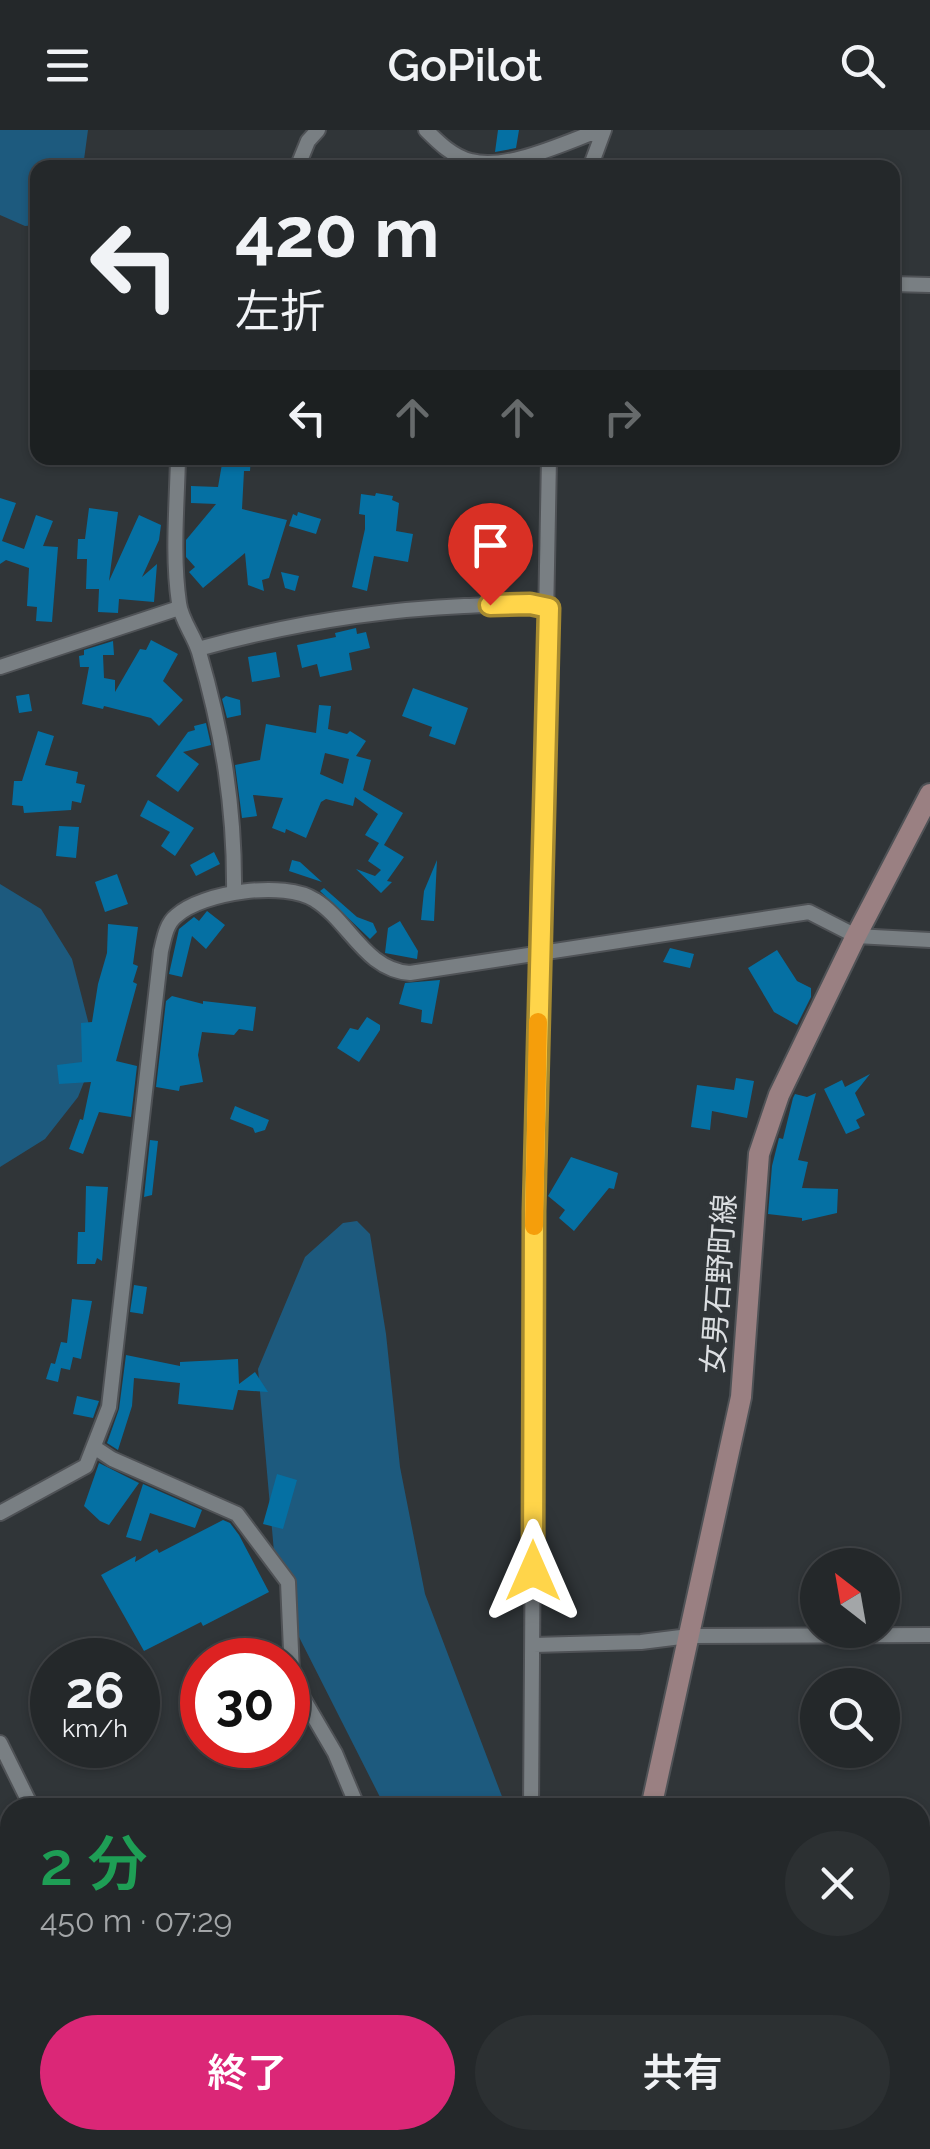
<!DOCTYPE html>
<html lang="ja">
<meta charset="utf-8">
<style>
:root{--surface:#24282a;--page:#2c3032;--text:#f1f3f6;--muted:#a3a6a8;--line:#414447;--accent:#db2777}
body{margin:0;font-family:Raleway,"Noto Sans JP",sans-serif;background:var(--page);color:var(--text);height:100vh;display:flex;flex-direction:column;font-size:38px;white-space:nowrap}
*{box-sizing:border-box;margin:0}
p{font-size:32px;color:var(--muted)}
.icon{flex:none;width:55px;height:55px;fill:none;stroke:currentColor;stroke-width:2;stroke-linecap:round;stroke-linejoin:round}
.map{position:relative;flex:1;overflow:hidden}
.drawer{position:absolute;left:0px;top:1668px;width:930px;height:352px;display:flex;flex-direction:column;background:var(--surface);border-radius:30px 30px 0 0;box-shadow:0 2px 8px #0004,0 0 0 2px var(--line)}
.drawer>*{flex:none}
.guide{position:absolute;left:30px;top:30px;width:870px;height:305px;border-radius:20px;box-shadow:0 2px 8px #0004,0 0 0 2px var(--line);background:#24282a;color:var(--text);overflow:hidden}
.needle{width:65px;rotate:329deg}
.controls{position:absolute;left:800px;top:1418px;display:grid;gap:20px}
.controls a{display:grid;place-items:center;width:100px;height:100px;border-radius:50%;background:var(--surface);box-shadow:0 2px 8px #0004,0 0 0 2px var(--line);font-size:50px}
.speed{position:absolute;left:30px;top:1508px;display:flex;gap:20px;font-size:50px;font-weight:700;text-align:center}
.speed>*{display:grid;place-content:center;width:130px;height:130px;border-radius:50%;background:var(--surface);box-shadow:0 2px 8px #0004,0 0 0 2px var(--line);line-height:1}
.speed small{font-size:25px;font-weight:400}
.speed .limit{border:15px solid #d22;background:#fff;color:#111}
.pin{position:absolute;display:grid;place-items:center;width:85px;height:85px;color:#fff;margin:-102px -42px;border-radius:50% 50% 50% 0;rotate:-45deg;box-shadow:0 0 10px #0007}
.pin .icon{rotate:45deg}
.me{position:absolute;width:110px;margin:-55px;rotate:0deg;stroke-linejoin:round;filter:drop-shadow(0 0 8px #0008)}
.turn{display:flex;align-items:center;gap:35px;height:210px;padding:0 40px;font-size:45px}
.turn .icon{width:130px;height:130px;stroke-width:2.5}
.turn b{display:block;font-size:70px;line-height:85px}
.lanes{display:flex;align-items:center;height:95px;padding:0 40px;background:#0003;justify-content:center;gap:50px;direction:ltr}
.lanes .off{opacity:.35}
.round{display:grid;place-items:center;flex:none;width:105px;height:105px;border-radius:52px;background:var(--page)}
.summary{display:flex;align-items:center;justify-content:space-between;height:170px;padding:0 40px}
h1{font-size:60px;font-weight:600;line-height:75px;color:#1e9e55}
.primary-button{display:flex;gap:20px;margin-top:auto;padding:20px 40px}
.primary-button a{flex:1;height:115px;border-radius:60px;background:var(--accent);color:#fff;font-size:40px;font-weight:600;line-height:115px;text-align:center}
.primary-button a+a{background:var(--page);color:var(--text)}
header{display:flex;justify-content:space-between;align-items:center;height:130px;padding:0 40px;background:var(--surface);font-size:45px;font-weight:600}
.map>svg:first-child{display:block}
.green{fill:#1d5a7e}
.building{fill:#0570a3;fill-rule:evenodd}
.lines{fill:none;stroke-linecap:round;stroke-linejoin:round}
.street-casing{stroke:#4f5256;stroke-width:18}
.secondary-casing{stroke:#4f5256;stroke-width:24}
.street{stroke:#797f83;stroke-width:14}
.secondary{stroke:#9a8082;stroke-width:20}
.route-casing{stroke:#a68a30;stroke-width:25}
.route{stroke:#ffd54a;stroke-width:18}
.slow{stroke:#f59e0b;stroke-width:18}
.labels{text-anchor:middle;stroke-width:8;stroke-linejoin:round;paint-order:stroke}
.street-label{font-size:30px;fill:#dbdee1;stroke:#303538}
</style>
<header><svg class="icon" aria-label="menu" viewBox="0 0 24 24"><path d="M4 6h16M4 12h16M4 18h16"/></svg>GoPilot<svg class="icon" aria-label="search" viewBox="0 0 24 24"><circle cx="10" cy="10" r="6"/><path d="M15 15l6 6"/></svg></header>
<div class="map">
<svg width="930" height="2019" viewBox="0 0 930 2019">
<rect width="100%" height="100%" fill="#303538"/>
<path class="green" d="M0,0h88l-5,37 -45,1 -1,57 -12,1 -25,-11z
M0,754l41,25 31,50 24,93 -18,45 -33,42 -45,28z
M357,1091l13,13 16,100 14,133 25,127 81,213h-121l-87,-172 -24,-83 -16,-183 47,-112 38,-34z"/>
<path class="building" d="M498,0h21l-3,18 -21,4z
M223,328h28l-1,13h-6l-2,38 45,11 -18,58 -7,2 2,11 -16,-6 -3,-32 -42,35 -14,-16 6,-5 -9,-10v-17l30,-36 -25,-1v-17l27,1z
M376,363l17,3 -1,4 7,3 -3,28 17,3 -5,28 -34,-6 -7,35 -15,-4 13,-58v-14l-6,-1 2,-20 14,2z
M0,368l16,5 -14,38 22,8 12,-34 17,6 -10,25 15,1 -6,75 -16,-1 1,-14 -10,-1 2,-38 -23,-8 -6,4z
M89,378l29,4 -9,69 30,-66 22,10 -2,15 -17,37 15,-13 -3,38 -35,-3 -1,14 -20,-1 1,-23h-13l1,-30h-10l1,-20h7z
M298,382l23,7 -5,15 -27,-8 4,-12 4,2z
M499,398l1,21 -30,1v-21z
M281,442l18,4 -4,15 -10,-3z
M356,498l1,6 9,-2 4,16 -21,5 3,17 -32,7 -3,-13 -15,4 -5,-23 39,-8 -1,-4z
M151,510l27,14 -15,27 20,19 -24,26 -8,-8 -47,-12 -1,3 -21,-5 7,-37h-9l-1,-11 5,-1v-5l29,-9 1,14h-11l1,23 11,2v12l25,-43 6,1z
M276,522l4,25 -28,5 -4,-25z
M413,558l55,20 -13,37 -26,-9 3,-9 -30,-11z
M29,564l3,17 -13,2 -3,-17z
M226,566l14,4 1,15 -14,3 -5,-19z
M319,575l12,1 -3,23 19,5 3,-3 16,10 -10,15 15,4 -8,30 40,23 -19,32 20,12 -17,24 5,1 -11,11 -25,-24 19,7 6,-6 -13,-9 11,-18 -14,-8 13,-21 -23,-17 -2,9 -27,-7 -5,3 -15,36 -20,-9 -1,4 -13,-5 11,-30 -30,-3 4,21 -15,2 -7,-53 25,-5 6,-36 50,9zM325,623l24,6 -6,25 -23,-10z
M206,593l5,22 -28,7 16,12 -21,28 -22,-16 32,-44 7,-2 -1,-4z
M38,601l16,5 -9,29 33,7 -2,11 9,2 -4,18 -9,-2 -1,9 -47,3 -1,-7 -11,-1 2,-24h8z
M148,670l46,28 -19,28 -14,-10 9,-14 -30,-16z
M59,696l20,1 -3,31 -20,-2z
M214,722l6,12 -24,12 -6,-11z
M292,730l8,2 22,20 -33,-11z
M437,730l-3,61 -13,-1 3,-29z
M117,744l11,30 -23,8 -10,-30z
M324,758l33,29 16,6 4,9 -7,7 -50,-48z
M207,781l18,14 -19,24 -14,-13 -10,41 -13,-3 10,-45 15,-12 5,4z
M400,791l18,30 -1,8 -32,-6 3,-25z
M108,794l30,3 -5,37 5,2 -5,16 4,2 -21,77 21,5 -6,51 -32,-5 -16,42 -14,-5 11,-30 3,1 8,-38 -32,2 -2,-19 25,-3 -1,-39 11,-1 6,-38 9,-31z
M670,818l24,6 -4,14 -27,-6z
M777,820l20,31 14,7v9l-14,28 -23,-13 -26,-44z
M440,850l-8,44 -11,-2 1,-12 -23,-6 6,-21z
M172,866l31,8v-3l53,6 -3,24 -14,-2 -5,6 -32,-3 -4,23 5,27 -23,4 -1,5 -23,-4 10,-86z
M367,887l13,8v5l-21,32 -22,-14 13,-20 8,2z
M870,944l-15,19 10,22 -9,5 4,8 -14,6 -22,-45 18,-9 3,7z
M736,948l18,3 -7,37 -35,-7 -2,19 -19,-3 6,-42 37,5z
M816,963l-18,67 10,2 -6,26 36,1 -1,24 -35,8v-3l-34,-4 4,-48 7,-28 4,1 10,-41 2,-4 12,3z
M235,976l34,14 -4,10 -10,3 -2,-5 -23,-9z
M150,1010l8,1 -6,54 -8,2z
M571,1027l47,16 -4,16 -5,-1 -35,43 -15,-13 6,-8 -17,-14z
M86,1056l22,1 -6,74 -5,-3 -2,6h-18l1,-32h7z
M134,1155l13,2 -4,27 -13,-2z
M72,1169l20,2 -11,58 -8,-2 -3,13 -9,-2 -3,14 -12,-3 5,-16 4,1 6,-22 6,1z
M126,1225l54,11v-4l58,-3 1,25 16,-12 13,20 -30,-2 -5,20 -55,-6 2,-21 -46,-5 -2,28 -14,44 -11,-7 12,-34z
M77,1266l22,5 -6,17 -20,-4z
M99,1333l40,20 -30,42 -9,-4 -16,-15z
M277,1344l20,6 -14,49 -20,-5z
M143,1354l59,26 -7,18 -45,-15 -9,28 -15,-4z
M223,1390l7,3 9,12 30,57 -66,34 -2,-4 -57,29 -43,-76 35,-19 -1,6 22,-13 2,4z"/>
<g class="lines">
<defs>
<path id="street" d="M426,0c12,12 27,27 45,31 36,10 95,-19 129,-31
M297,38l11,-27 10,-11
M590,38l14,-38
M892,154l38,1
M178,328c-1,47 -6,97 1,145 2,17 15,32 20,49 24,82 36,157 35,241
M198,519c87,-24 176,-39 266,-43 29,-1 57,-4 85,3
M0,537l179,-59
M94,1317l18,12 125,55 51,68 4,91 5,15 38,65 23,55
M0,1383l86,-47 23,-59 52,-456c3,-12 5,-27 15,-35 26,-24 109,-36 139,-16 34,21 50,70 95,73l399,-61 47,24 74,4
M534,1515l107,-3 48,-6 241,-1
M0,1613l32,65
M531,1678l4,-597 14,-753
M201,2010l4,9
M41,2019l19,-9
M672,2019l1,-9"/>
<path id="secondary" d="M651,1678l90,-411 18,-243 20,-59 77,-159 74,-142
M609,2019v-9"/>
</defs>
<use href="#street" class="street-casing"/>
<use href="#secondary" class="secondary-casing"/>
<use href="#street" class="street"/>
<use href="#secondary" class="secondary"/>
</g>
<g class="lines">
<defs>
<path id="route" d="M490,475l40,-1 19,4 -15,603 -1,360"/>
</defs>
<use href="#route" class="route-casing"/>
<use href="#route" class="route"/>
<path class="slow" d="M534,1096l4,-204"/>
</g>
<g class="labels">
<g class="street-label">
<text transform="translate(719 1154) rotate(-86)" y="10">女男石野町線</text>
</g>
</g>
</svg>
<div class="controls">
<a><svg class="needle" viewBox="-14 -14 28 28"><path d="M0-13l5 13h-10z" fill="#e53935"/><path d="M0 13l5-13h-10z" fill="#a3a6a8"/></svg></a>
<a><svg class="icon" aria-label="search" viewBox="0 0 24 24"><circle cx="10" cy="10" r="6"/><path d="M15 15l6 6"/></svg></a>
</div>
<div class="speed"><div>26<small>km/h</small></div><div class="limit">30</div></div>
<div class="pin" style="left:490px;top:475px;background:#d93025"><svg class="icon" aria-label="arrive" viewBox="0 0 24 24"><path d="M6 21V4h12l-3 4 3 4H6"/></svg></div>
<svg class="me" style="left:533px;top:1441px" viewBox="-20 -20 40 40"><path d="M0-17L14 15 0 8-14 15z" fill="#ffd54a" stroke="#fff" stroke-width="4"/></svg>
<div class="guide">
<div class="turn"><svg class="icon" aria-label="left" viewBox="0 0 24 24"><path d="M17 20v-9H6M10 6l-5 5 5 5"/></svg><div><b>420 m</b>左折</div></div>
<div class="lanes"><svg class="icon" aria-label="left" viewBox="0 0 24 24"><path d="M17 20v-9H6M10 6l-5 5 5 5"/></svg><svg class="icon off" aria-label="ahead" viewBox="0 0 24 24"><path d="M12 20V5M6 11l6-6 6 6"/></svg><svg class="icon off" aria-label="ahead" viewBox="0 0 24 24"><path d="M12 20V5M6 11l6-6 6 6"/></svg><svg class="icon off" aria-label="right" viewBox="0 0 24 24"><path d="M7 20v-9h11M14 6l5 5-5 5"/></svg></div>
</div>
<section class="drawer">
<div class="summary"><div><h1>2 分</h1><p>450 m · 07:29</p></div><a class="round"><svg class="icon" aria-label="close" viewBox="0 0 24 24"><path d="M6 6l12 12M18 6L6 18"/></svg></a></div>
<div class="primary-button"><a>終了</a><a>共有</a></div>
</section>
</div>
